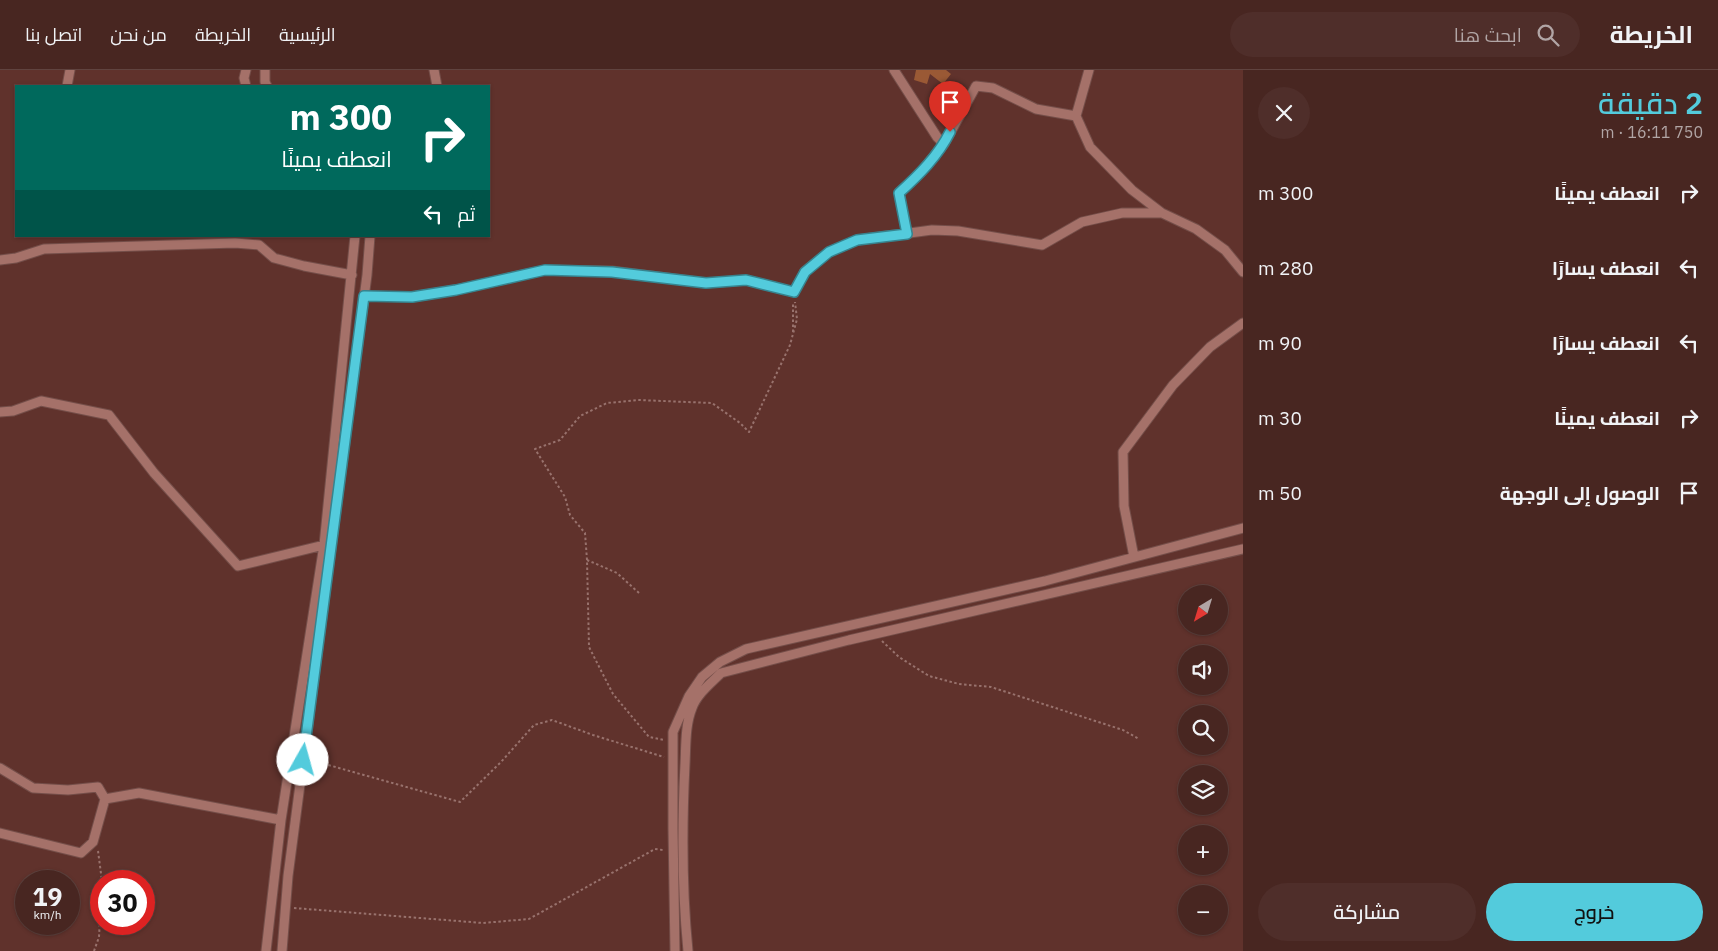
<!DOCTYPE html>
<html lang="ar">
<meta charset="utf-8">
<style>
:root{--surface:#482621;--page:#4f2e2a;--text:#f1f3f6;--muted:#b1a5a5;--line:#60433f;--accent:#53cbdc}
body{margin:0;font-family:"IBM Plex Sans",Cairo,sans-serif;background:var(--page);color:var(--text);direction:rtl;height:100vh;display:flex;flex-direction:column;font-size:19px;white-space:nowrap}
*{box-sizing:border-box;margin:0}
p{font-size:16px;color:var(--muted)}
.icon{flex:none;width:28px;height:28px;fill:none;stroke:currentColor;stroke-width:2;stroke-linecap:round;stroke-linejoin:round}
.map{position:relative;flex:1;overflow:hidden;direction:ltr}
.panel{display:flex;flex-direction:column;background:var(--surface);width:475px}
.panel>*{flex:none}
.top-card{position:absolute;left:15px;top:15px;width:475px;height:152px;border-radius:0px;box-shadow:0 1px 4px #0004,0 0 0 1px var(--line);direction:rtl;background:#00695c;color:#fff;overflow:hidden}
.needle{width:32px;rotate:218deg}
.fabs{position:absolute;left:1178px;top:515px;display:grid;gap:10px}
.fabs a{display:grid;place-items:center;width:50px;height:50px;border-radius:50%;background:var(--surface);box-shadow:0 1px 4px #0004,0 0 0 1px var(--line);font-size:25px}
.speed{position:absolute;left:15px;top:800px;display:flex;gap:10px;font-size:25px;font-weight:700;text-align:center}
.speed>*{display:grid;place-content:center;width:65px;height:65px;border-radius:50%;background:var(--surface);box-shadow:0 1px 4px #0004,0 0 0 1px var(--line);line-height:1}
.speed small{font-size:12px;font-weight:400}
.speed .limit{border:8px solid #d22;background:#fff;color:#111}
.pin{position:absolute;display:grid;place-items:center;width:42px;height:42px;color:#fff;margin:-51px -21px;border-radius:50% 50% 50% 0;rotate:-45deg;box-shadow:0 0 5px #0007}
.pin .icon{rotate:45deg}
.me{position:absolute;width:55px;margin:-28px;rotate:7deg;stroke-linejoin:round;filter:drop-shadow(0 0 4px #0008)}
.turn{display:flex;align-items:center;gap:18px;height:105px;padding:0 15px;font-size:22px}
.turn .icon{width:65px;height:65px;stroke-width:2.5}
.turn b{display:block;font-size:35px;line-height:42px}
.then{display:flex;align-items:center;height:48px;padding:0 15px;background:#0003;gap:10px;font-size:19px}
.round{display:grid;place-items:center;flex:none;width:52px;height:52px;border-radius:26px;background:var(--page)}
.headline{display:flex;align-items:center;justify-content:space-between;height:85px;padding:0 15px}
h1{font-size:30px;font-weight:600;line-height:38px;color:var(--accent)}
.primary-button{display:flex;gap:10px;margin-top:auto;padding:10px 15px}
.primary-button a{flex:1;height:58px;border-radius:30px;background:var(--accent);color:#111;font-size:20px;font-weight:600;line-height:58px;text-align:center}
.primary-button a+a{background:var(--page);color:var(--text)}
ul{padding:0;list-style:none}
li{display:flex;align-items:center;gap:15px;height:75px;padding:0 15px}
li div{flex:1}
li b{display:block;font-size:19px}
li em{font-style:normal}
header{display:flex;align-items:center;gap:30px;box-sizing:border-box;height:70px;padding:0 25px;background:var(--surface);border-bottom:1px solid var(--line)}
header strong{font-size:24px}
nav{display:flex;gap:28px;margin-inline-start:auto;font-size:18px}
.search{width:350px;height:45px;background:var(--page);display:flex;align-items:center;gap:12px;box-sizing:border-box;padding:0 18px;border-radius:28px;color:var(--muted);font-size:19px}
main{display:flex;flex:1;min-height:0}
.map>svg:first-child{display:block}
.building{fill:#9a5935}
.lines{fill:none;stroke-linecap:round;stroke-linejoin:round}
.street-casing{stroke:#744e49;stroke-width:11}
.path{stroke:#98726d;stroke-width:2;stroke-dasharray:2.5 2.5;stroke-linecap:butt}
.street{stroke:#a57169;stroke-width:9}
.route-casing{stroke:#36848f;stroke-width:12}
.route{stroke:#53cbdc;stroke-width:9}
</style>
<header>
<strong>الخريطة</strong>
<div class="search"><svg class="icon" aria-label="search" viewBox="0 0 24 24"><circle cx="10" cy="10" r="6"/><path d="M15 15l6 6"/></svg>ابحث هنا</div>
<nav><a>الرئيسية</a><a>الخريطة</a><a>من نحن</a><a>اتصل بنا</a></nav>
</header>
<main>
<section class="panel">
<div class="headline"><div><h1>2 دقيقة</h1><p>750 m · 16:11</p></div><a class="round"><svg class="icon" aria-label="close" viewBox="0 0 24 24"><path d="M6 6l12 12M18 6L6 18"/></svg></a></div>
<ul>
<li><svg class="icon" aria-label="right" viewBox="0 0 24 24"><path d="M7 20v-9h11M14 6l5 5-5 5"/></svg><div><b>انعطف يمينًا</b></div><em>300 m</em></li>
<li><svg class="icon" aria-label="left" viewBox="0 0 24 24"><path d="M17 20v-9H6M10 6l-5 5 5 5"/></svg><div><b>انعطف يسارًا</b></div><em>280 m</em></li>
<li><svg class="icon" aria-label="left" viewBox="0 0 24 24"><path d="M17 20v-9H6M10 6l-5 5 5 5"/></svg><div><b>انعطف يسارًا</b></div><em>90 m</em></li>
<li><svg class="icon" aria-label="right" viewBox="0 0 24 24"><path d="M7 20v-9h11M14 6l5 5-5 5"/></svg><div><b>انعطف يمينًا</b></div><em>30 m</em></li>
<li><svg class="icon" aria-label="arrive" viewBox="0 0 24 24"><path d="M6 21V4h12l-3 4 3 4H6"/></svg><div><b>الوصول إلى الوجهة</b></div><em>50 m</em></li>
</ul>
<div class="primary-button"><a>خروج</a><a>مشاركة</a></div>
</section>
<div class="map">
<svg width="1243" height="881" viewBox="0 0 1243 881">
<rect width="100%" height="100%" fill="#60322c"/>
<path class="building" d="M916,0h30l5,4 -8,10 -13,-10 -3,10 -13,-4z
M946,22l11,2 -2,12 -11,-2z"/>
<g class="lines">
<defs>
<path id="street" d="M246,0l-2,8 2,8
M265,0v12l2,4
M434,0l3,16
M894,0l43,67 7,7
M1089,0l-13,46 14,31 42,43 30,23
M67,16l3,-16
M907,164l-8,-41 22,-21 23,-28 32,-58 17,2 43,21 40,7
M0,190l16,-2 28,-9 191,-6 24,2 15,13 30,8 48,9
M364,226l48,1 43,-7 90,-20 67,1 94,12 40,-3 48,12 11,-21 24,-19 28,-12 75,-10 26,1 84,14 40,-23 40,-9h40l34,16 29,21 18,22
M0,342l13,-1 28,-10 68,14 45,58 84,93 86,-21
M1134,487l-10,-51 -1,-54 50,-67 37,-38 33,-24
M0,698l33,20 35,2 30,-3 7,12
M0,763l81,20 12,-11 12,-43 34,-6 142,27
M266,881l15,-131 43,-275 31,-309
M282,881l6,-75 79,-601 3,-39
M675,881l-2,-122v-97l16,-36 13,-19 18,-15 26,-13 299,-68 198,-53
M688,881c-6,-60 -6,-127 -3,-187 1,-18 0,-39 7,-56 5,-14 19,-25 29,-35l128,-33 394,-91"/>
</defs>
<use href="#street" class="street-casing"/>
<path class="path" d="M793,262v-30
M587,490l-2,-27 -15,-18 -5,-18 -30,-48 25,-9 20,-24 27,-13 31,-3 74,3 28,20 9,9 41,-87 7,-26 -2,-17
M639,523l-22,-20 -30,-13 2,87 24,47 36,43 15,3
M882,571l17,16 30,19 30,8 32,3 132,43 16,9
M314,691l146,41 41,-40 33,-37 18,-5 41,15 71,22
M98,781l4,30
M294,838l189,15 46,-4 126,-70 8,1
M94,881l5,-14 2,-38"/>
<use href="#street" class="street"/>
</g>
<g class="lines">
<defs>
<path id="route" d="M303,690l61,-464 48,1 44,-7 89,-20 67,2 94,11 40,-3 48,12 11,-20 24,-20 28,-12 50,-6 -8,-41c20,-18 39,-37 51,-61"/>
</defs>
<use href="#route" class="route-casing"/>
<use href="#route" class="route"/>
</g>
</svg>
<div class="fabs">
<a><svg class="needle" viewBox="-14 -14 28 28"><path d="M0-13l5 13h-10z" fill="#e53935"/><path d="M0 13l5-13h-10z" fill="#b1a5a5"/></svg></a>
<a><svg class="icon" aria-label="sound" viewBox="0 0 24 24"><path d="M4 9h4l5-4v14l-5-4H4zM17 9q2 3 0 6"/></svg></a>
<a><svg class="icon" aria-label="search" viewBox="0 0 24 24"><circle cx="10" cy="10" r="6"/><path d="M15 15l6 6"/></svg></a>
<a><svg class="icon" aria-label="layers" viewBox="0 0 24 24"><path d="M12 4l9 5-9 5-9-5zM3 14l9 5 9-5"/></svg></a>
<a>+</a>
<a>−</a>
</div>
<div class="speed"><div>19<small>km/h</small></div><div class="limit">30</div></div>
<div class="pin" style="left:950px;top:62px;background:#d93025"><svg class="icon" aria-label="arrive" viewBox="0 0 24 24"><path d="M6 21V4h12l-3 4 3 4H6"/></svg></div>
<svg class="me" style="left:303px;top:690px" viewBox="-20 -20 40 40"><circle r="19" fill="#fff"/><path d="M0-13L10 11 0 6-10 11z" fill="#53cbdc"/></svg>
<div class="top-card">
<div class="turn"><svg class="icon" aria-label="right" viewBox="0 0 24 24"><path d="M7 20v-9h11M14 6l5 5-5 5"/></svg><div><b>300 m</b>انعطف يمينًا</div></div>
<div class="then">ثم<svg class="icon" aria-label="left" viewBox="0 0 24 24"><path d="M17 20v-9H6M10 6l-5 5 5 5"/></svg></div>
</div>
</div>
</main>
